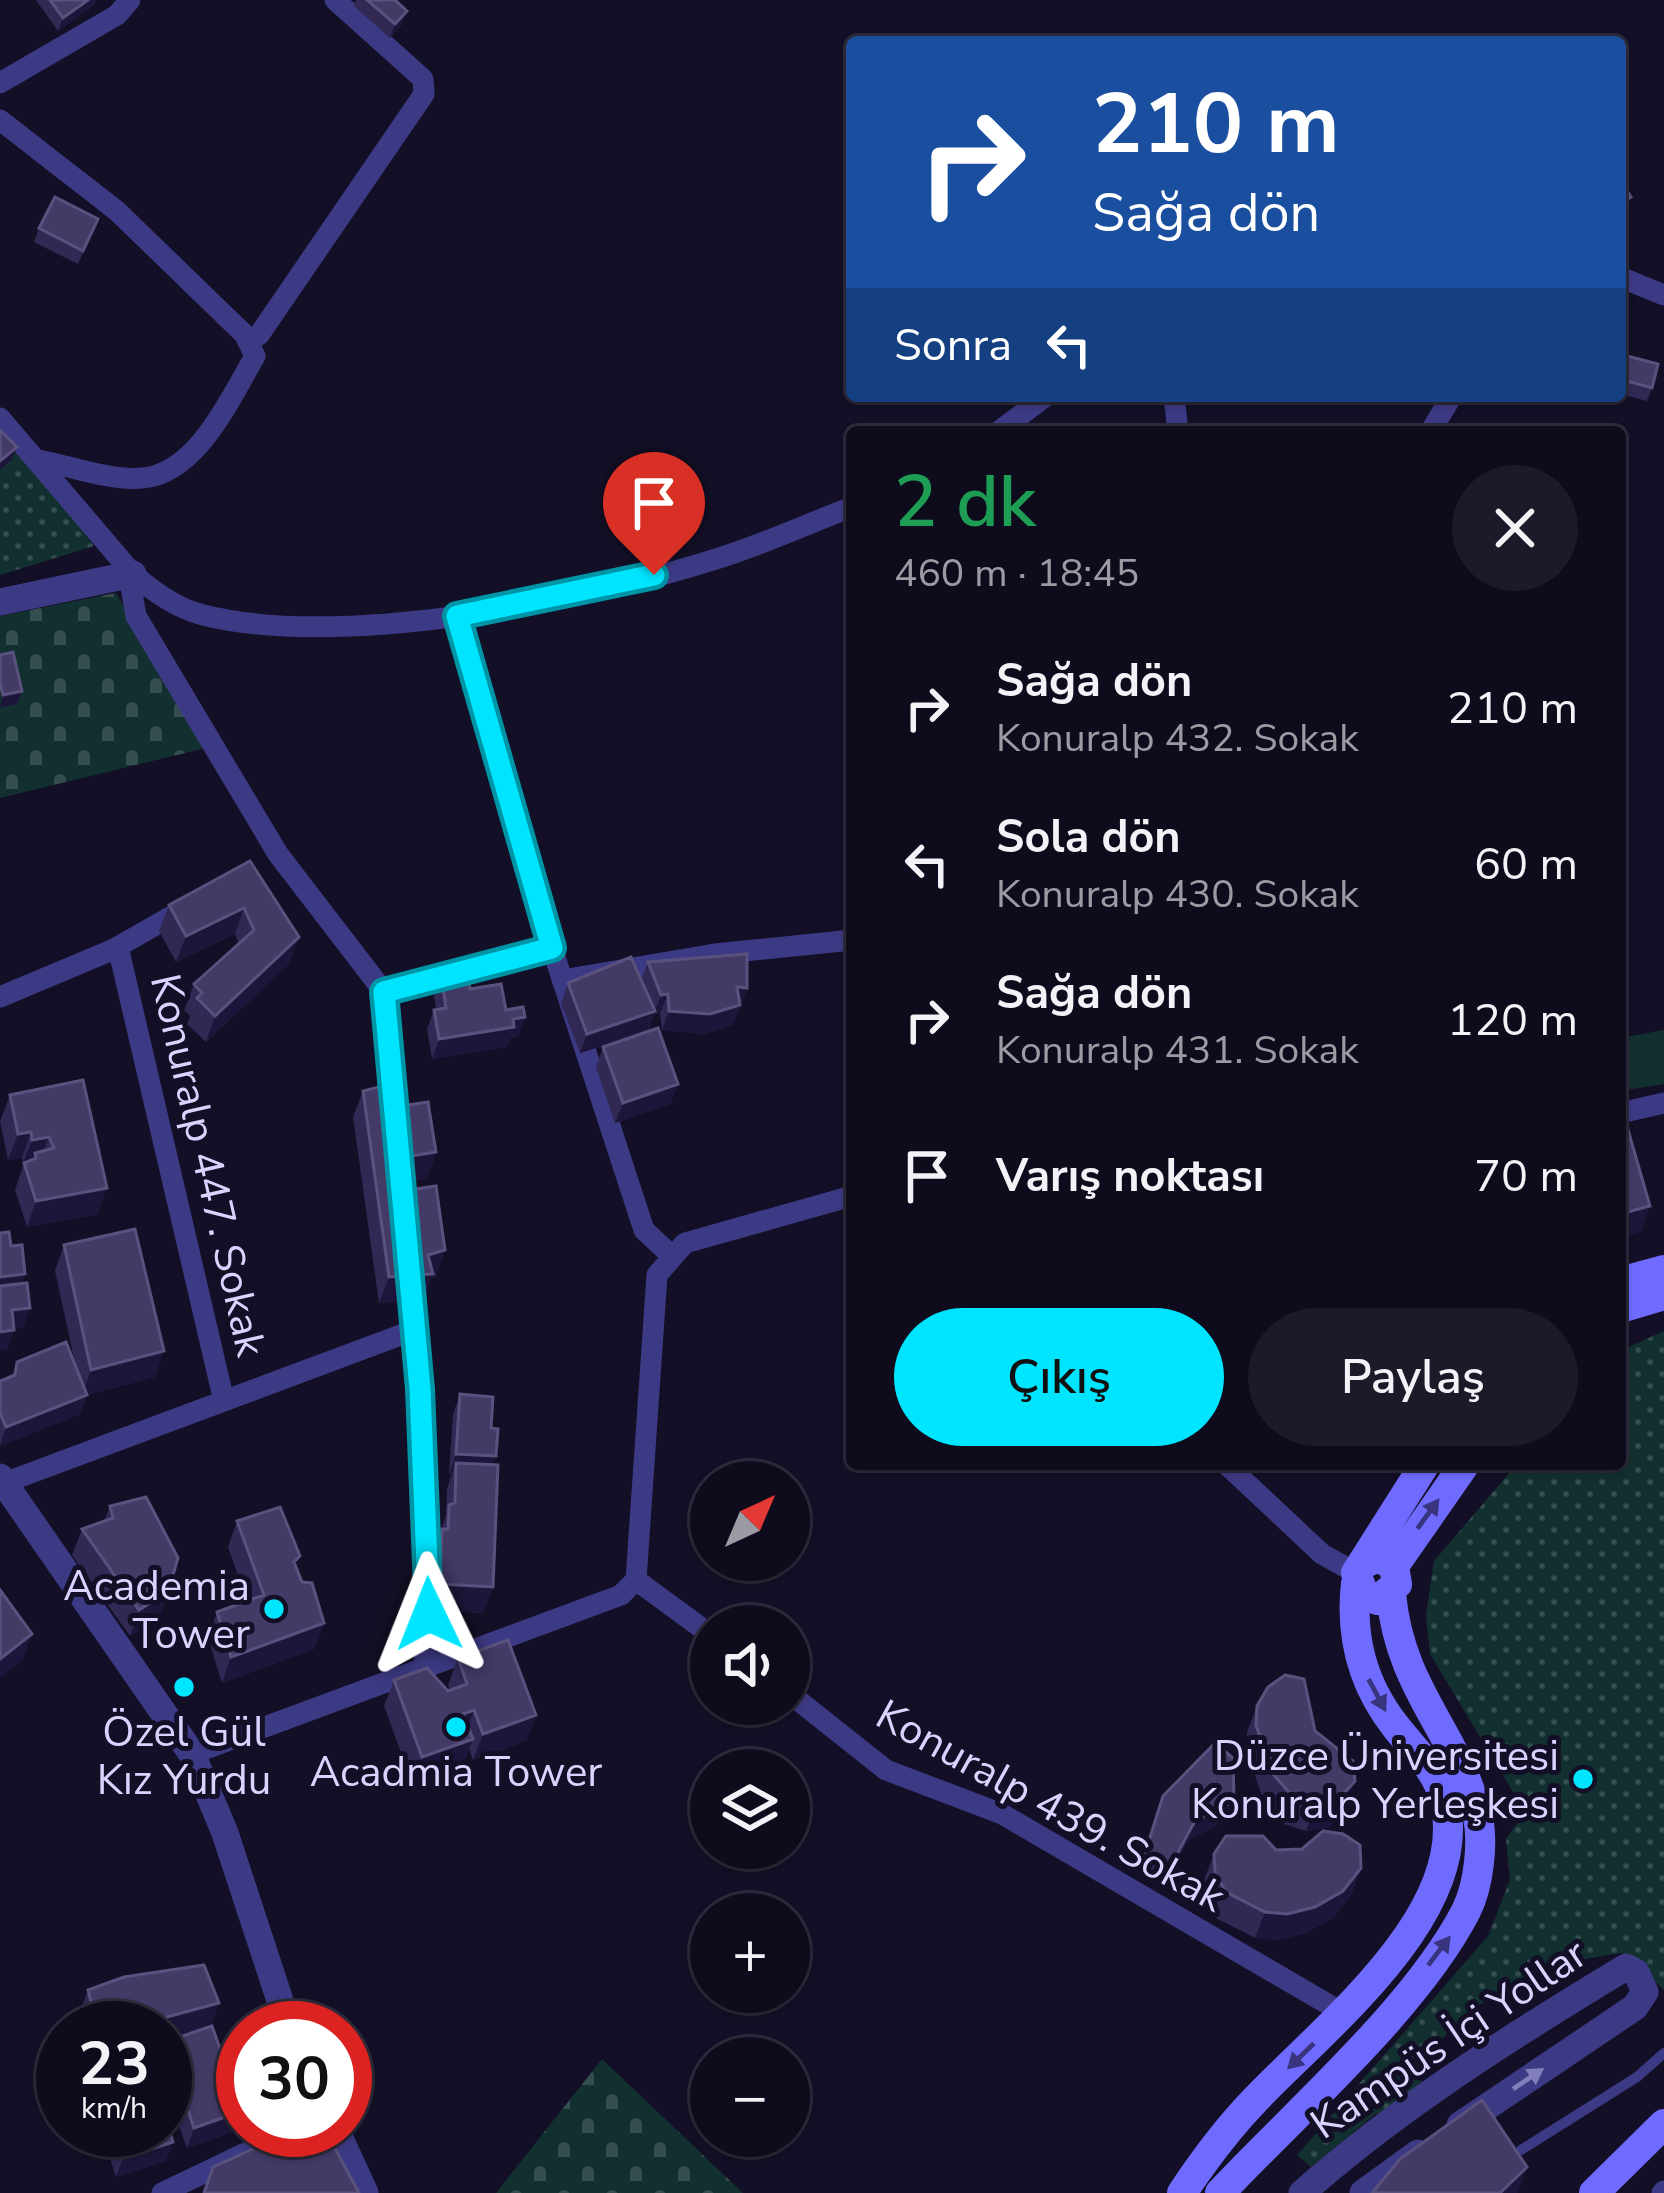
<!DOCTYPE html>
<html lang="tr">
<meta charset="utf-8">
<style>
:root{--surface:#0e0b1c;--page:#1c1929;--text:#f1f3f6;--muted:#9b9ba3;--line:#2e2b3b;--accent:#00e5ff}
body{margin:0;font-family:"Nunito Sans",sans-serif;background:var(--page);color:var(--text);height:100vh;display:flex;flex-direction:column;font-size:45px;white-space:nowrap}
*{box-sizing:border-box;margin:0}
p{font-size:39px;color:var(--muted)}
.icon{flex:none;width:66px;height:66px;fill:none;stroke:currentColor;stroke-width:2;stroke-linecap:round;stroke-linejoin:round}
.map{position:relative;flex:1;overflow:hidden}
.side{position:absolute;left:846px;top:426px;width:780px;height:1044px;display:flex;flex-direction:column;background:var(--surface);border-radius:12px;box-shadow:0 3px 9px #0004,0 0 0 3px var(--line)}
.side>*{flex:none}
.hud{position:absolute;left:846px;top:36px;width:780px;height:366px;border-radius:12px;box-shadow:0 3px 9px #0004,0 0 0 3px var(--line);background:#1a4fa0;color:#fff;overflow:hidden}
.needle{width:78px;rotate:44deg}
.buttons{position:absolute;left:690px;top:1461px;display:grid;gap:24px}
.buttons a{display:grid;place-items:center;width:120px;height:120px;border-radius:50%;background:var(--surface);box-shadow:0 3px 9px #0004,0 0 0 3px var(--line);font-size:60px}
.speed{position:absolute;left:36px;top:2001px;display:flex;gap:24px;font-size:60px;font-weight:700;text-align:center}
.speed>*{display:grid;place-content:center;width:156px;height:156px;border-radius:50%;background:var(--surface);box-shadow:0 3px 9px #0004,0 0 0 3px var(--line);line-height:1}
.speed small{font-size:30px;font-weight:400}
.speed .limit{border:18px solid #d22;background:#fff;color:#111}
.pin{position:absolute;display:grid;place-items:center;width:102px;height:102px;color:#fff;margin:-123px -51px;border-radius:50% 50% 50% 0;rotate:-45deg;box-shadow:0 0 12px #0007}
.pin .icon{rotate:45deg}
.me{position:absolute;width:132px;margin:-66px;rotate:358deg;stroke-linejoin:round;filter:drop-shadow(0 0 9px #0008)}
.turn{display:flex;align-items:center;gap:42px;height:252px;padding:0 48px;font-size:54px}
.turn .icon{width:156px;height:156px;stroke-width:2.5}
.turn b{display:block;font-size:84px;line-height:102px}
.then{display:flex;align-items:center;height:114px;padding:0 48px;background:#0003;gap:24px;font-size:45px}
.round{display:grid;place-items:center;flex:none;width:126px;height:126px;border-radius:63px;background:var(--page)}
.head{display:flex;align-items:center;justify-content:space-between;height:204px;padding:0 48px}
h1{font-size:72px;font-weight:600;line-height:90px;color:#1e9e55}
.button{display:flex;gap:24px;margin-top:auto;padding:24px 48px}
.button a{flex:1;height:138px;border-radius:72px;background:var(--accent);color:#111;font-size:48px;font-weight:600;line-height:138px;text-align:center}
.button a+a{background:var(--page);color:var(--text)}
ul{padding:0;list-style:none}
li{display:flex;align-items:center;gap:36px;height:156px;padding:0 48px}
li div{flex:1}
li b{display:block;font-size:45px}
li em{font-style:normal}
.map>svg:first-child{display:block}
.grass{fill:url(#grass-dots)}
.cemetery{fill:url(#cemetery-stones)}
.garden{fill:#12302f}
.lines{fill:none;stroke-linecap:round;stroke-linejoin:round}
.service{stroke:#3d3a85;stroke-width:10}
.minor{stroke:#3d3a85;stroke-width:21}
.tertiary{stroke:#3d3a85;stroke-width:27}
.secondary{stroke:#6f6bff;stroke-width:30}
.wall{fill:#312854}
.shaded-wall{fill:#1d163a}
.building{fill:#433a66;stroke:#5a527e;stroke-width:3}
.oneway{fill:#38347d}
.oneway2{fill:#837fbc}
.route-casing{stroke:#0095a6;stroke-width:30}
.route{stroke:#00e5ff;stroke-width:21}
.poi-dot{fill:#00e5ff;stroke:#130f26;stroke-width:4.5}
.labels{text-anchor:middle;stroke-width:10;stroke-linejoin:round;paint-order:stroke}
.street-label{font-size:42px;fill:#d9d4ff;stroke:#130f26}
.poi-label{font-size:42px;fill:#d9d4ff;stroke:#130f26;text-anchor:end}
</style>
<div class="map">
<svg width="1664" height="2193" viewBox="0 0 1664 2193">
<defs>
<pattern id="grass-dots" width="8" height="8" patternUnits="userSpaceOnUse" patternTransform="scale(3)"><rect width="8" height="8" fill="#12302f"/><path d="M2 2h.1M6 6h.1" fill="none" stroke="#344d4e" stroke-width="1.8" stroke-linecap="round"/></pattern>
<pattern id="cemetery-stones" width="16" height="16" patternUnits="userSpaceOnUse" patternTransform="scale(3)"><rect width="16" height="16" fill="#12302f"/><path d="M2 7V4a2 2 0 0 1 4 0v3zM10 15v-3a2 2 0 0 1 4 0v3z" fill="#344d4e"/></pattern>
</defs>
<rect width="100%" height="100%" fill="#130f26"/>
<path class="grass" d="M0,431l48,52 46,63 -94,29z
M1664,1331v659l-41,-37c-67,7 -150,40 -190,98 -8,11 -11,30 -16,44l-43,20 -63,52 -14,-12 191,-219 22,-56 -4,-41 19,-27 -95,-158 -4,-39 8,-54 83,-97h103v-113z"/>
<path class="cemetery" d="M116,593l94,154 -210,51v-182z
M602,2059l141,134h-247z"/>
<path class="garden" d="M1664,1030v54l-44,7v-53z"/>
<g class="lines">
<path class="service" d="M1521,2150l116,-73 27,-24"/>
<path class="minor" d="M0,83l117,-68 13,-15
M0,120l117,91 128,124 10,21c-24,41 -58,118 -113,122 -31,3 -72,-12 -103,-18
M1620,277l44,18
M248,342l11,-7 165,-241 -1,-15 -88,-79
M1174,396l4,36
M0,418l133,156c21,18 43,34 70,41 139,34 377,-13 513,-56 46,-14 91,-35 136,-52
M998,432l48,-36
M1430,432l22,-36
M129,575l7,41 142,238 106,138 13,142
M457,616l95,332 92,282 29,27
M118,947l106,454
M562,980l153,-26 137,-14
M384,992l168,-44
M0,997l112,-47 72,-41
M1620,1113l44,-10
M409,1272l20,342 -5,53
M1226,1464l96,90 34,19
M4,1483l410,-153
M636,1580l75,55
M789,1693l97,77 116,44 341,199
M192,1754l429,-159 15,-15 21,-305 28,-32 167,-47
M162,2193l131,-63
M1662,2193l2,-2"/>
<path class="tertiary" d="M0,602l133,-28
M0,1477l192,277 33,79 64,195
M336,2130l29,63
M1302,2193c97,-86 213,-159 324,-226l10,5 9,20 -10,15 -175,118
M1363,2193l55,-40"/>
<path class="secondary" d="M1620,1282l44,-12
M1620,1308l44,-13
M1361,1565l17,-8 16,9 3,18 -19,16 -14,-5 -8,-22 69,-109
M1394,1566l71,-102
M1182,2193c22,-33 45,-64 73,-93 68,-72 223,-191 188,-305 -9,-28 -30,-46 -47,-68 -34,-43 -46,-90 -40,-144
M1220,2193c76,-81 196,-185 246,-282 13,-26 18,-70 11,-98 -22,-84 -77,-123 -86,-219
M1594,2193l70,-69"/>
</g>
<path class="wall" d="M36,0h60l-2,5 -36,26z
M356,0h39l7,24 -12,14 -36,-32z
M98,219l-20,45 -44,-22 5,-14z
M1620,354l32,34 -5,13 -27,-7z
M250,861l40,102 -84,79 -19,-18 3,-8 -6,-6 10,-26 45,-40 -4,-10 -59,28 -17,-31 10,-26z
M648,962l99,26 -14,37 -30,9 -41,-4 -2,-17 -6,2 -6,16 -68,22 -19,-50 7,-20 73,-3z
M441,976l29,13 36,21 19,7 -7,20 -8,1 -3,9 -75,12 -5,-30 7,-19 2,-1 -2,-13z
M603,1047l75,37 -8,20 -55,19 -19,-56z
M83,1080l15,134 -71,13 -12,-37 8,-24 -1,-8 -14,2 -8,-39 10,-26z
M363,1091l31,16 42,45 -9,27 -19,3 1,8 36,60 -9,26 -5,2 -8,22 -44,3 -26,-186z
M64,1245l91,132 -68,18 -7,19 -80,32v-65l12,-5 5,-14 58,1 -20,-92z
M460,1394l31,34 2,159 -10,26 -52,-3 2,-55 13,-40 1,-26 5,-15h-3l4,-60z
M110,1506l58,86 -9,27 -29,17 -58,-81 10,-26 22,-8z
M237,1521l59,46 28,56 -10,26 -92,34 -14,-45 9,-26 30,-11 -19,-54z
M458,1658l78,57 -10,26 -53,19 -4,-11 -6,16 -51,18 -28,-77 10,-26 54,11 2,-1 -2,-5z
M1257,1706l58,25 30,76 -17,21 -22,3 -22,-7 -21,-24 -16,-49v-19z
M1163,1796l63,24 -38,21 -25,46 -25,-14z
M1276,1850l76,44 -18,23 -28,16 -28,7 -23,-2 -39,-20 -10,-19 -2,-19 10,-26z
M88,1990l131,13 -8,23 24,105 -48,17 -22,-61v-45l14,-5 -14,4v-13h-84l-3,-12z
M101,2130h64l1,31 -50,16z"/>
<path class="shaded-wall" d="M88,0h8l-2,5 -36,26 5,-13z
M407,11l-5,13 -12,14 5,-14z
M1631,197l-5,13 -6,5v-11z
M17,447l-5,13 -12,10v-9z
M22,691l-5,13 -17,4 3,-13z
M244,908l-9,26 -59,28 10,-26z
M299,937l-9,26 -84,79 9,-26z
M737,987l10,1 -14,37 -30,9 -41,-4 7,-19z
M668,994l-8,19 -6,2 -6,16 -68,22 7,-19 68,-23 6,-16z
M525,1017l-7,20 -8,1 -3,9 -75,12 7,-20z
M678,1084l-8,20 -55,19 8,-20z
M31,1132l-9,26 -14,2 10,-26z
M49,1137l-10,26 -4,-10 -5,12 -8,1 10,-26z
M436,1152l-9,27 -31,5 9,-27z
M107,1188l-9,26 -71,13 9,-26z
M1650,1206l-9,26 -21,6v-24z
M445,1250l-9,26 -5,2 -8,22 -44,3 10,-26 39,-22z
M25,1274l-7,20 -18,2v-19z
M30,1308l-7,20 -19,2 8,-20z
M14,1330l-7,20 -7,1v-19z
M164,1351l-9,26 -73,19 9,-26z
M87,1395l-7,19 -80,32 6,-19z
M456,1454l40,2 -8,20 -32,-13 -4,11h-3z
M440,1584l53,3 -10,26 -52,-3z
M168,1592l-9,27 -29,17 9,-26z
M324,1623l-10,26 -92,34 9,-26z
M32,1634l-9,26 -23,18v-19z
M474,1710l-9,26 -2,-22z
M536,1715l-10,26 -53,19 10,-26z
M473,1739l-10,26 -51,18 10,-26z
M1355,1781l-10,26 -17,21 -22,3 10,-26z
M1234,1801l-8,19 -38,21 -25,46 7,-20 25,-46z
M1361,1868l-9,26 -18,23 -28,16 -28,7 -23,-2 10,-26z
M219,2003l-9,26 -45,12v-13h-39z
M242,2111l-7,20 -48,17 7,-20z
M173,2142l-7,19 -50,16 7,-19z
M1527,2167l-9,26h-18z"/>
<path class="building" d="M50,0h38l-25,18z
M367,0h28l12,11 -12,13z
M1620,180l11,17 -11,7z
M55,197l43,22 -15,32 -44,-23z
M1620,354l38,10 -6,24 -32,-9z
M0,430l17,17 -17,14z
M13,652l9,39 -19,4 -3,-12v-28z
M250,861l49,76 -84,79 -18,-18 5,-5 -8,-9 60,-54 -10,-22 -58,28 -17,-31z
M747,954v34l-10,-1 3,18 -30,9 -41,-3 -1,-17 -7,1 -13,-33z
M631,957l24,54 -68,23 -19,-51z
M467,972l3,17 31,-5 5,26 17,-3 2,10 -12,2 1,8 -75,12 -5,-29 12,-2 -5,-32z
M658,1028l20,56 -55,19 -20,-56z
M83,1080l24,108 -71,13 -12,-38 12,-5 -1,-5 19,-5 -5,-11 -17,3 -1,-8 -13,2 -8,-39z
M390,1084l4,23 34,-5 8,50 -31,5 4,33 27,-4 9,64 -17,5 5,19 -44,3 -26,-186z
M1622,1109l28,97 -30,8v-104z
M135,1229l29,122 -73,19 -27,-125z
M9,1232l2,14 11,-1 3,29 -25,3v-44z
M27,1283l3,25 -18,2 2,20 -14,2v-46z
M66,1342l21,53 -81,32 -6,-14v-32l15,-6 2,-13z
M460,1394l33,3 -2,31 7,1 -2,27 -40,-2z
M456,1463l42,2 -5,122 -53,-3 2,-55h6l1,-24 6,-2z
M146,1497l32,61 -10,34 -29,18 -57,-81 31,-11 -3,-12z
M280,1507l20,49 -6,6 8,20 10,1 12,40 -93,34 -14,-45 47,-17 -27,-74z
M0,1590l32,44 -32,25z
M508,1640l28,75 -53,19 -9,-24 -11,4 10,25 -51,18 -28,-77 33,-12 21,23 19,-7 -9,-26z
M1285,1675l19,4 11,52 38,30 2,20 -18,20 -21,4 -22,-7 -21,-24 -17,-49 1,-19 11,-19z
M1215,1743l18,15 1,43 -39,20 -25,46 -25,-14 18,-57z
M1323,1831l20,3 17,11 1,23 -18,23 -28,16 -28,7 -22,-2 -39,-20 -11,-19 -1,-19 12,-18h37l13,14 26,-1z
M204,1965l15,38 -93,25h-28l-10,-38 36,-13z
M212,2026l30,85 -48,17 -29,-86z
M1482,2100l45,67 -27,26h-128l28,-34z
M165,2117l8,25 -50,16 -9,-28h51z
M295,2130h30l34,63h-155l9,-26z"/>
<defs><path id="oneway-solid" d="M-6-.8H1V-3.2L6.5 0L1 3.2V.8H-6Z" transform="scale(3)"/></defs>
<g class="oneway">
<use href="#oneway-solid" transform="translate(1428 1514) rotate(-54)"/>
<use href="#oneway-solid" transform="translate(1377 1695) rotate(62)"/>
<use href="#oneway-solid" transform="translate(1439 1951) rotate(-53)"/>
<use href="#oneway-solid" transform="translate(1301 2056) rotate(136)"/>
</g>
<use class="oneway2" href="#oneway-solid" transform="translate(1528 2079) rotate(-34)"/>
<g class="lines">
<defs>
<path id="route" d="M429,1614l-9,-225 -36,-397 168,-44 -95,-332 197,-41"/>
</defs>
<use href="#route" class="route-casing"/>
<use href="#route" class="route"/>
</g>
<g class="poi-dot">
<circle cx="274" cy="1609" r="12"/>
<circle cx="184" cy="1687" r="12"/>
<circle cx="456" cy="1727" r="12"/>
<circle cx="1583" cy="1779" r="12"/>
</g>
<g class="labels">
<g class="street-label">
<text transform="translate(209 1165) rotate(77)" y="15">Konuralp 447. Sokak</text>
<text transform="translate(1051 1805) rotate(29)" y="15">Konuralp 439. Sokak</text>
<text transform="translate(1448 2038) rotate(-34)" y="15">Kampüs İçi Yollar</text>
</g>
<g class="poi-label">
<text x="250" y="1600">Academia<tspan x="250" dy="48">Tower</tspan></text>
<text x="184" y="1746" text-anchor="middle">Özel Gül<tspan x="184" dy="48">Kız Yurdu</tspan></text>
<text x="1559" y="1770">Düzce Üniversitesi<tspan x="1559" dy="48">Konuralp Yerleşkesi</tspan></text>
<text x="456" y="1786" text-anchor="middle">Acadmia Tower</text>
</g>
</g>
</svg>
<div class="buttons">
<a><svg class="needle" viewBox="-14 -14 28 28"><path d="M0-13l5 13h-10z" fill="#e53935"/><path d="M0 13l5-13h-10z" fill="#9b9ba3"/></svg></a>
<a><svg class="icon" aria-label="sound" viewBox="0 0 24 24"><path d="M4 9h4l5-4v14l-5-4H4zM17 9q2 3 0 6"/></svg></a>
<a><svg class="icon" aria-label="layers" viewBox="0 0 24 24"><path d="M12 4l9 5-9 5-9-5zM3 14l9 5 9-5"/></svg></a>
<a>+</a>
<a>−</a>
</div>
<div class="speed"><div>23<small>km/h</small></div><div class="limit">30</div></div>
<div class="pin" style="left:654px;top:575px;background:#d93025"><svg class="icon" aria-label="arrive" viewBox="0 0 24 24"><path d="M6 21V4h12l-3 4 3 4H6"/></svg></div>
<svg class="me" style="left:429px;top:1614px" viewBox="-20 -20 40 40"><path d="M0-17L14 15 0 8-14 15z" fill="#00e5ff" stroke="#fff" stroke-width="4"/></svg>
<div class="hud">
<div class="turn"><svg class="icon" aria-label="right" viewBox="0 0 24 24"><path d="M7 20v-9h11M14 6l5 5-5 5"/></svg><div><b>210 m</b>Sağa dön</div></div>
<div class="then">Sonra<svg class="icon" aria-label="left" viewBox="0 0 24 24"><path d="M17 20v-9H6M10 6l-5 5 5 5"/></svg></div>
</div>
<section class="side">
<div class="head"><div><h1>2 dk</h1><p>460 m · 18:45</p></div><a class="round"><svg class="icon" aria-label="close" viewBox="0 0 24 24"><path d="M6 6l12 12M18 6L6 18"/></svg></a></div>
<ul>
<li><svg class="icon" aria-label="right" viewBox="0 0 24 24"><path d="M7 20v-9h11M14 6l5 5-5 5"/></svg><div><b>Sağa dön</b><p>Konuralp 432. Sokak</p></div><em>210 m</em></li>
<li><svg class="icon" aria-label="left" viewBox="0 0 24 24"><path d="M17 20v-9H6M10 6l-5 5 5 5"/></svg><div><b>Sola dön</b><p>Konuralp 430. Sokak</p></div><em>60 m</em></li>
<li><svg class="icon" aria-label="right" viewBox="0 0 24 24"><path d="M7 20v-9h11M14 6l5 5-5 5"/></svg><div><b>Sağa dön</b><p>Konuralp 431. Sokak</p></div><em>120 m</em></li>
<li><svg class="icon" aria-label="arrive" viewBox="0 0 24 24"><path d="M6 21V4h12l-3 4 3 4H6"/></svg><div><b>Varış noktası</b></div><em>70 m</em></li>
</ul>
<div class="button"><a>Çıkış</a><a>Paylaş</a></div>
</section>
</div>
